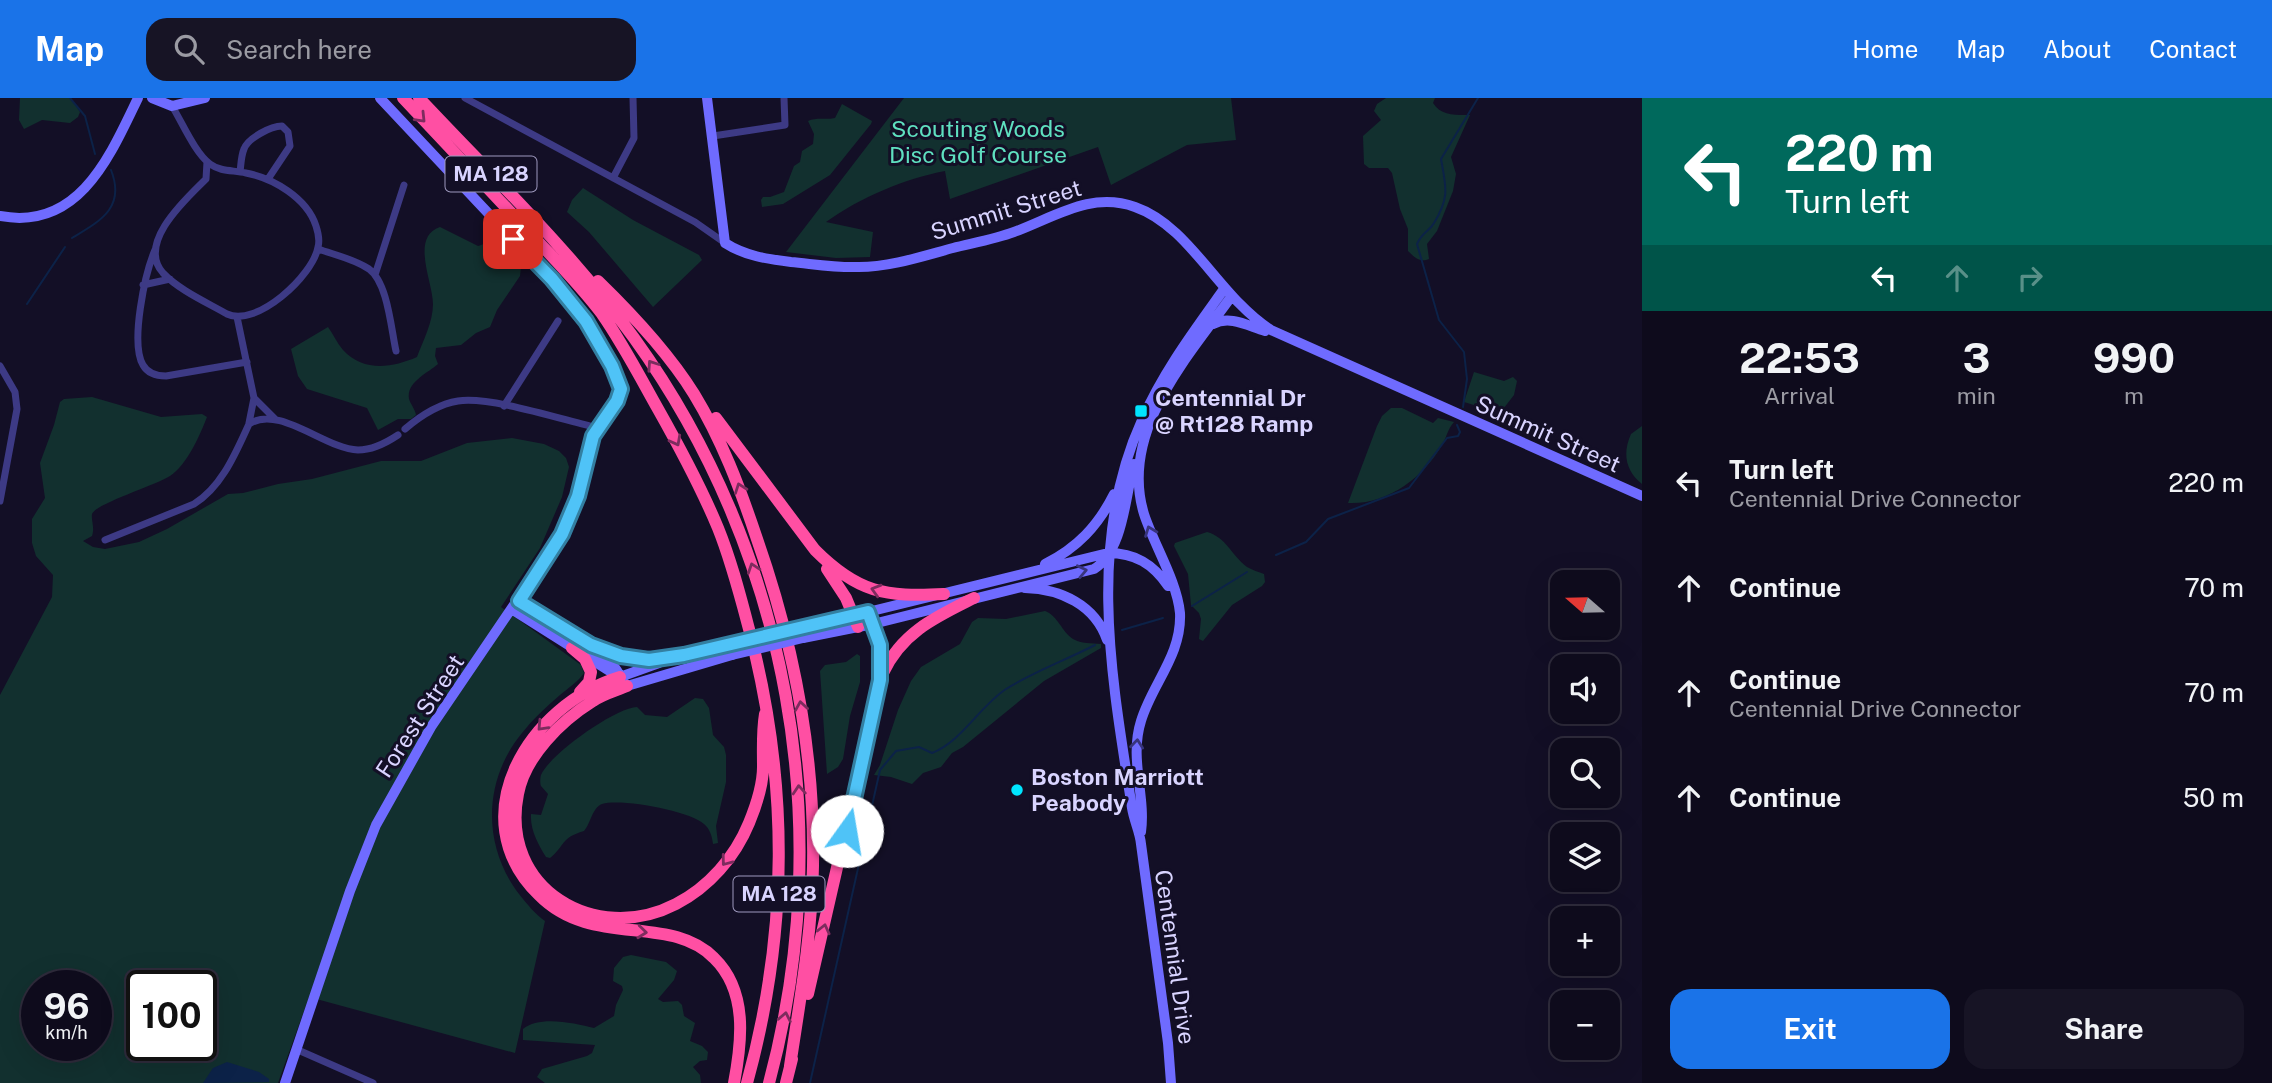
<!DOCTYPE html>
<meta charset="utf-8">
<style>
:root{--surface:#0e0b1c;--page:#171425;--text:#f1f3f6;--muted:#9b9ba3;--line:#2e2b3b;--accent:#1a73e8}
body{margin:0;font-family:"Public Sans",sans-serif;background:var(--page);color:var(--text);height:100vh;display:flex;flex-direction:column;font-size:26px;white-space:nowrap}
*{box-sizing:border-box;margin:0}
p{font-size:23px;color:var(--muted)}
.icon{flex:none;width:38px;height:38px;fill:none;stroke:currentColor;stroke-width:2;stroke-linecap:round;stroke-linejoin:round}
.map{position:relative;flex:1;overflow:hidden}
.sheet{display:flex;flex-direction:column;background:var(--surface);width:630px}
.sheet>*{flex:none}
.top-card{background:#00695c;color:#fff;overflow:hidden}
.needle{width:46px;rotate:290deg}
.buttons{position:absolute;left:1550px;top:472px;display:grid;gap:14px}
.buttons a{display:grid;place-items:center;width:70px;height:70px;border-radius:14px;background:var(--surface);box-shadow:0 7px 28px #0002,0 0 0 2px var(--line);font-size:35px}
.speed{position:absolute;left:21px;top:872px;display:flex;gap:14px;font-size:35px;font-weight:700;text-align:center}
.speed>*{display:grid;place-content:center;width:91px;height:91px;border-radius:50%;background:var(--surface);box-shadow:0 7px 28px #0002,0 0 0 2px var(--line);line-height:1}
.speed small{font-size:18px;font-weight:400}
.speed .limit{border:4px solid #111;border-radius:10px;background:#fff;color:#111}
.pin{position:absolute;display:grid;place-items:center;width:60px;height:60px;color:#fff;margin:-30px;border-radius:14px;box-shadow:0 4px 10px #0006}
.me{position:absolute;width:77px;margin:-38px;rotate:13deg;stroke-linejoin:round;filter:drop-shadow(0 0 5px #0008)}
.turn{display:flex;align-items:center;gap:24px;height:147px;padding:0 28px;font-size:32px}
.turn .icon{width:91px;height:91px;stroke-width:2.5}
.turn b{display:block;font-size:49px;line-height:60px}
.lanes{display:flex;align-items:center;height:66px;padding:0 28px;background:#0003;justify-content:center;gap:35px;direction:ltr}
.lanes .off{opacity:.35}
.eta{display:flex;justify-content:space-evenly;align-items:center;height:119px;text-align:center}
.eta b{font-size:42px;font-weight:700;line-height:49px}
.cta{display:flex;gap:14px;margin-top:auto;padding:14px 28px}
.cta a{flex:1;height:80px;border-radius:21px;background:var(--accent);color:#fff;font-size:28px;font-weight:700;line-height:80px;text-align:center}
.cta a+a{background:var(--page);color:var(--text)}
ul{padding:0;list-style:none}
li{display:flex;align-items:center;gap:21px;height:105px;padding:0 28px}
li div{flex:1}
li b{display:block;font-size:26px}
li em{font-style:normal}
header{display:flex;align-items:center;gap:42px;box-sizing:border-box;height:98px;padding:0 35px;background:var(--accent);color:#fff}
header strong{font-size:33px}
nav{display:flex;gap:38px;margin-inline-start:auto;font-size:24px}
.search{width:490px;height:63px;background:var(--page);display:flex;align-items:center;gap:18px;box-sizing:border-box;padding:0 24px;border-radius:21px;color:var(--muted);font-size:26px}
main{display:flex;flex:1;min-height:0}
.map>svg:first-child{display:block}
.green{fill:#12302f;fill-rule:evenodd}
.water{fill:#0c2248}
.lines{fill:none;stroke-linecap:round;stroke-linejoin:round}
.stream{stroke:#0c2248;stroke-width:2}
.street{stroke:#3d3a85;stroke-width:7}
.secondary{stroke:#6f6bff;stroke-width:10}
.highway{stroke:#ff4fa3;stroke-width:12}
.secondary-bridge{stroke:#6f6bff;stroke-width:10}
.oneway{stroke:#7d2c5e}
.oneway2{stroke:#38347d}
.route-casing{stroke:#337fa1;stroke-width:18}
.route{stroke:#4fc3f7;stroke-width:12}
.poi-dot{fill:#00e5ff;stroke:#130f26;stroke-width:2.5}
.labels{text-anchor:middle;stroke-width:6;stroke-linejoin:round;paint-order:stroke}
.shield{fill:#130f26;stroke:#9e99be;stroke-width:2}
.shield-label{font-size:21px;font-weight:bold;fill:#d9d4ff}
.park-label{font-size:23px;fill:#5fe0c0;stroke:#130f26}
.street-label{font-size:23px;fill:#d9d4ff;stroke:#130f26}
.poi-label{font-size:23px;font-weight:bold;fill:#d9d4ff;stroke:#130f26;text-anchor:start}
</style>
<header>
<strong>Map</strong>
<div class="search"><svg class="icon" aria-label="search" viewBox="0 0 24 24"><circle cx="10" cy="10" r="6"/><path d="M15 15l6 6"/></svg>Search here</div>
<nav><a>Home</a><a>Map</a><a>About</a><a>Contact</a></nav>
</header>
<main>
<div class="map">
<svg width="1642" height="985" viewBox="0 0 1642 985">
<rect width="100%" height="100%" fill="#130f26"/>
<path class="green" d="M20,0h51l9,14 -2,5 -8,6 -28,-3 -18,9 -5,-9z
M904,0h327l5,42 -49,5 -76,40 -13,-38 -148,52 -5,-28c-41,8 -84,26 -119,51l47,10 -3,25 -34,1 -50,-6z
M1386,0h49l-2,5c8,13 23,12 37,12l-19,42 5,17 -3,17 -16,40 -10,13 2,15c-9,4 -15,-2 -21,-8v-22l-8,-20 -8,-36 -4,-5h-19l-5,-4 -1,-28 18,-16 -7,-9 3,-7z
M842,6l30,17 -1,3 -41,51 -47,29 -21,3 -1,-7 2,-3h7l14,-5 10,-26 6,-4 2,-11 11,-7 1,-10 -6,-13c8,-4 18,-1 27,-3z
M583,90l50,32 66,35 3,5 -49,47 -64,-75 -22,-20 5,-12z
M440,129l38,19c5,-1 13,-6 18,-5 2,0 21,22 25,26l-1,9 -23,34 -7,17 -14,6 -15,12 -25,3 -1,8 3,8c-10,9 -32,18 -29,35 2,6 6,10 7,16l-5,4h-13l-20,11 -11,-22 -60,-19 -9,-13 -7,-27 37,-22c5,7 9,16 15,23 20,22 49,18 74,7 6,-16 16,-35 16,-53 0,-22 -23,-67 7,-77z
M1474,274l30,9 9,-4 4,4 -3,14 -14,18 -36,-11z
M92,299l69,20 41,-3 5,3c-7,18 -20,48 -37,59 -14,9 -75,28 -78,38 -1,7 3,13 0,22l-9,5 10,6 12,2 34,-7 28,-13 61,-35 15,-1 35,-9 34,-5 69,-18h40l46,-18 45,-5 32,6 15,7 7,7 3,9 -7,30 -22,51 -39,59 80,58 3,8c-6,9 -16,15 -24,22 -14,12 -27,24 -38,38 -39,47 -40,113 -3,161 8,10 16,20 26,27l-30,132 -206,-56 -31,86h-278v-388l52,-98 1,-22 -17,-19 -4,-13v-24l13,-21 -5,-35 14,-38 6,-23 4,-3zM37,887h59v60h-59zM142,887h59v60h-59z
M1391,310h11l31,15 5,-5 16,4c-7,8 -7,15 -12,23 -19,33 -55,60 -94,58l29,-77 5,-10z
M1642,328v58c-16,-13 -20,-30 -11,-50z
M1207,434c19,5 25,24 40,35 5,3 12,5 17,7l1,8 -3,4 -30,19 -29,36 -4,-2 2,-20 -2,-6 -8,-8 -3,-31 -14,-28 1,-3z
M1045,513c13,5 17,21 28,28 8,5 19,4 28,5v4l-57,33 -81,66 -11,6 -11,14 -18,6 -11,11 -21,-7 -17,-2 6,-10 18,-55 13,-29 10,-14 39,-23 12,-22 6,-4 28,1z
M857,556l3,2v26l-10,34 -7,43 -5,8 -11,7 -7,-103 5,-6 21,-3z
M695,600l8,1 6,9 4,27 11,12 2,8v27l-10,44 2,17 -5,1c-1,-8 -3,-15 -9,-20 -14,-13 -83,-26 -102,-20 -10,4 -11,19 -18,27 -24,7 -18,14 -34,27l-4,-1c-8,-13 -16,-27 -15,-43l10,1 7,-21 -7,-8c-1,-2 -1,-8 0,-11 9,-21 74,-67 96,-68l8,8 22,2z
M631,857l35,7 11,9 -3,9 -16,19 5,3 15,-1 4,4 2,11 11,7 -5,18 12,5 6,6 -1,8 -7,1 -7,6 7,8 1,8h-156l-8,-6 5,-8 45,-13 5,-3 3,-8 -72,-5v-11c16,-14 52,-6 71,-1l20,-12 2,-11 7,-15 -1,-4 -9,-5 1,-13 9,-11z"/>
<path class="water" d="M227,964l32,10 10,7v3l-66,1 10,-15z"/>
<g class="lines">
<path class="stream" d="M70,0l15,18 10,38
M72,140c28,-17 54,-30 39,-68
M27,206l38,-57
M1463,309l4,-28 -3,-27 -25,-32 -22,-76c6,-13 12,-12 17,-21 16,-26 12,-36 7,-64l37,-61
M1276,457l30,-13 22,-23 81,-31 38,-50 11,-2 2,-4 -3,-7
M1192,508l55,-34
M1122,532l41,-12
M810,985l70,-313 16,-19 23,-4 13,6c30,-12 47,-46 74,-64 27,-17 60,-29 89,-44"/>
<path class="street" d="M465,0l230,124 30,21
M172,8c10,16 23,47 38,58 11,8 23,6 36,9 27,5 61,25 70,53 2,6 4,14 2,21 -5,29 -62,81 -91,67 -21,-12 -48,-24 -64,-41 -27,-30 24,-75 43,-94l1,-17
M713,38l72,-11 -1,-27
M240,74c1,-7 1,-16 4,-23 4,-11 27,-23 38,-23l6,6 2,14 -22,33
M613,80l21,-40 -1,-40
M318,151c17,6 36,10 51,20 19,14 22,60 27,82
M155,152c-10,23 -25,93 -12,115 5,9 14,11 23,11l81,-14
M375,177l29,-90
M143,187l27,-6
M237,219l17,81 21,21
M0,268l15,26 2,17 -17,92
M504,308l54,-85
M249,325l5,-25
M405,331c14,-12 34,-25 53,-28 33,-5 105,19 140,27
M105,442l89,-36c28,-17 42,-52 55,-80 30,-20 76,25 109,26 14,0 28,-7 40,-15
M298,952l75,33"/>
<path class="secondary" d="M152,0l20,8 33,-8
M707,0l18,145c20,13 42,16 66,19 22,2 45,6 68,5 31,0 64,-11 94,-19 20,-5 42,-9 61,-16 41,-15 77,-41 121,-25 55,19 84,90 136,123l371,166
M0,118c79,15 110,-60 138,-118
M1213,226c17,-9 35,2 52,7
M1045,466c32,-16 53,-38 69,-70
M1025,490c36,1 70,17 82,52
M519,503l91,61c8,7 10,16 17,24l105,-31
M513,512l106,67
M801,528l67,-14 240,-59c27,0 45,11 60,33
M803,540l70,-14 221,-55c30,-19 31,-73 40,-105
M598,550c29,12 55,13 85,7
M680,558l49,-13
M620,579l39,-14
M1141,734c5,-37 -12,-73 0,-111 11,-37 41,-66 39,-108 -3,-32 -26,-68 -36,-99 -25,-82 43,-156 87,-217
M285,985l65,-192 26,-66 55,-98 131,-193 16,-37 15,-61 27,-41v-12l-8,-17 -26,-45 -20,-25 -186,-198
M1171,985l-3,-40 -27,-199c-1,-12 -7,-23 -9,-36 -20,-128 -46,-265 10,-388 21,-48 52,-89 82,-131"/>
<path class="highway" d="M403,0c43,46 86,91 129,137 24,26 49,51 70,79 21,30 38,63 56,95 22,39 43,78 60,119 13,32 22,67 31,101 40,153 40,301 -2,454
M419,0c73,78 152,153 215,240 155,215 204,489 135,745
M598,183c35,34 70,71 96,113 28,46 46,94 63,145 37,106 58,215 56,327 -1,68 -13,134 -23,200
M716,320l99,132c43,43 70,47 129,44
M827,471l19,29 12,29
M572,550l13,11 6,13 -2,10 -9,10
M883,575c19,-41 53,-56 91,-75
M620,579c-90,27 -161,140 -81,218 53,54 131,18 175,63 34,33 28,83 20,125
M627,588c-12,5 -24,8 -34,15 -32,20 -68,55 -75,93 -19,94 77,152 158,110 33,-17 59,-47 73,-81 7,-17 14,-37 14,-56 0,-19 -1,-35 2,-53
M808,896l72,-314v-35l-12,-33
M786,985l6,-24"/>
<path class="secondary-bridge" d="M729,545l72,-17
M732,557l71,-17"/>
</g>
<defs><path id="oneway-chevron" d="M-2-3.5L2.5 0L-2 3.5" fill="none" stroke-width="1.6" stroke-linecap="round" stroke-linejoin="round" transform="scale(1.75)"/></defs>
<g class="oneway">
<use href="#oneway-chevron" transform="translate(421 20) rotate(46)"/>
<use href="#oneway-chevron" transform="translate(652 267) rotate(-124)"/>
<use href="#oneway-chevron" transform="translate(676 343) rotate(62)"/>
<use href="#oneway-chevron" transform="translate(740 390) rotate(-110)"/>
<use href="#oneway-chevron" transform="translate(753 470) rotate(-109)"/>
<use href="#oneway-chevron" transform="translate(876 492) rotate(-164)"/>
<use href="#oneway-chevron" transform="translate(801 608) rotate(-99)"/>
<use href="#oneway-chevron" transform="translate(542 628) rotate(133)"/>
<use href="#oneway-chevron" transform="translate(799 692) rotate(-94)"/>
<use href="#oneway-chevron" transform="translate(726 763) rotate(127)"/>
<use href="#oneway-chevron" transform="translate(824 831) rotate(-77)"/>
<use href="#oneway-chevron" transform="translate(642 834) rotate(6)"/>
<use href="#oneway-chevron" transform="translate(785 919) rotate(-79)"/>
</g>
<g class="oneway2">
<use href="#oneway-chevron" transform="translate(1150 433) rotate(-111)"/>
<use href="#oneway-chevron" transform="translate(1082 473) rotate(-12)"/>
<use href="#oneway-chevron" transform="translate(1137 646) rotate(-84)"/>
</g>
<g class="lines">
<defs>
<path id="route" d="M513,141l39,40 34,42 26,45 9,23 -4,12 -24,35 -15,60 -16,38 -43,67 72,44 30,11 28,4 35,-5 184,-43 12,33v35l-33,151"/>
</defs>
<use href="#route" class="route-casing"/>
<use href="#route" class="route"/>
</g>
<g class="poi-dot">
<rect x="1134" y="306" width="14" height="14" rx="3.5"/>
<circle cx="1017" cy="692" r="7"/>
</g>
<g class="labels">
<g class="shield">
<rect x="445.5" y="58.5" width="91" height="35" rx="5"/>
<rect x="733.5" y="778.5" width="91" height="35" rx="5"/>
</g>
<g class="shield-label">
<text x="491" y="83">MA 128</text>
<text x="779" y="803">MA 128</text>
</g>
<g class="park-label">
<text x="978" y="39">Scouting Woods<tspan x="978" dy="26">Disc Golf Course</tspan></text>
</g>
<g class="street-label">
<text transform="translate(1006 112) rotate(-17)" y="8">Summit Street</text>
<text transform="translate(1548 336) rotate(24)" y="8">Summit Street</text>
<text transform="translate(420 618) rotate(-57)" y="8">Forest Street</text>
<text transform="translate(1175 859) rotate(82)" y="8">Centennial Drive</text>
</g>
<g class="poi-label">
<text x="1155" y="308">Centennial Dr<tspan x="1155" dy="26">@ Rt128 Ramp</tspan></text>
<text x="1031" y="687">Boston Marriott<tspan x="1031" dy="26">Peabody</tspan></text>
</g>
</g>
</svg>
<div class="buttons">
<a><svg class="needle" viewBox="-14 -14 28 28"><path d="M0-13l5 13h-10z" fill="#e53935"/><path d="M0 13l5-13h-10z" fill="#9b9ba3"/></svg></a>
<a><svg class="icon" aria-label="sound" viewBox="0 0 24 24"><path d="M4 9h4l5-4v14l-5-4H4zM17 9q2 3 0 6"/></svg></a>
<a><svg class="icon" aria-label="search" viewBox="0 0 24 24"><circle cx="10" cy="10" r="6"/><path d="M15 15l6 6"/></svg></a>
<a><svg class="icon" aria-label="layers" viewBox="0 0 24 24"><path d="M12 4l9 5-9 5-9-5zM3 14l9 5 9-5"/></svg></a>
<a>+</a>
<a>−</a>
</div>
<div class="speed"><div>96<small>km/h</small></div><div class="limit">100</div></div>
<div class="pin" style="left:513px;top:141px;background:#d93025"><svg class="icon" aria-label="arrive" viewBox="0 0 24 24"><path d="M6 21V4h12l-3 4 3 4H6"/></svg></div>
<svg class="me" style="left:847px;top:733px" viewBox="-20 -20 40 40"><circle r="19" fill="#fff"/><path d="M0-13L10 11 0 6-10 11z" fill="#4fc3f7"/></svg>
</div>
<section class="sheet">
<div class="top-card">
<div class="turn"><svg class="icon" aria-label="left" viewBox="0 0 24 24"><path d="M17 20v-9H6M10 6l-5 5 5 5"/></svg><div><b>220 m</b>Turn left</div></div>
<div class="lanes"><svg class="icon" aria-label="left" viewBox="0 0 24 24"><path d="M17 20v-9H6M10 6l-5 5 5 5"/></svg><svg class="icon off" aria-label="ahead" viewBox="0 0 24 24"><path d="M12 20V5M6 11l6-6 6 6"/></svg><svg class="icon off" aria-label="right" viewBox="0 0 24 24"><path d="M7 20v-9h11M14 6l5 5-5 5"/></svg></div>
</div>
<div class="eta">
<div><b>22:53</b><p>Arrival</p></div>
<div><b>3</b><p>min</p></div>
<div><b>990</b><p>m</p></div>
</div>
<ul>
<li><svg class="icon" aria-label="left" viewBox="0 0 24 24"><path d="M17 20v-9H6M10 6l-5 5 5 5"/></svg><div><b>Turn left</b><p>Centennial Drive Connector</p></div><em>220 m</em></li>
<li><svg class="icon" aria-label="ahead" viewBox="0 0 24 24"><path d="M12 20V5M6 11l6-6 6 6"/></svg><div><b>Continue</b></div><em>70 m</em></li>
<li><svg class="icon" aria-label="ahead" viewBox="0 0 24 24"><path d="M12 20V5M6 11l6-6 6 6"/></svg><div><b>Continue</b><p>Centennial Drive Connector</p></div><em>70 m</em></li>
<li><svg class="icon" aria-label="ahead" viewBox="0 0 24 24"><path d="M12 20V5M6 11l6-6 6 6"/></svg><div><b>Continue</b></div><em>50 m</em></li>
</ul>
<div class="cta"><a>Exit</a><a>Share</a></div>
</section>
</main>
